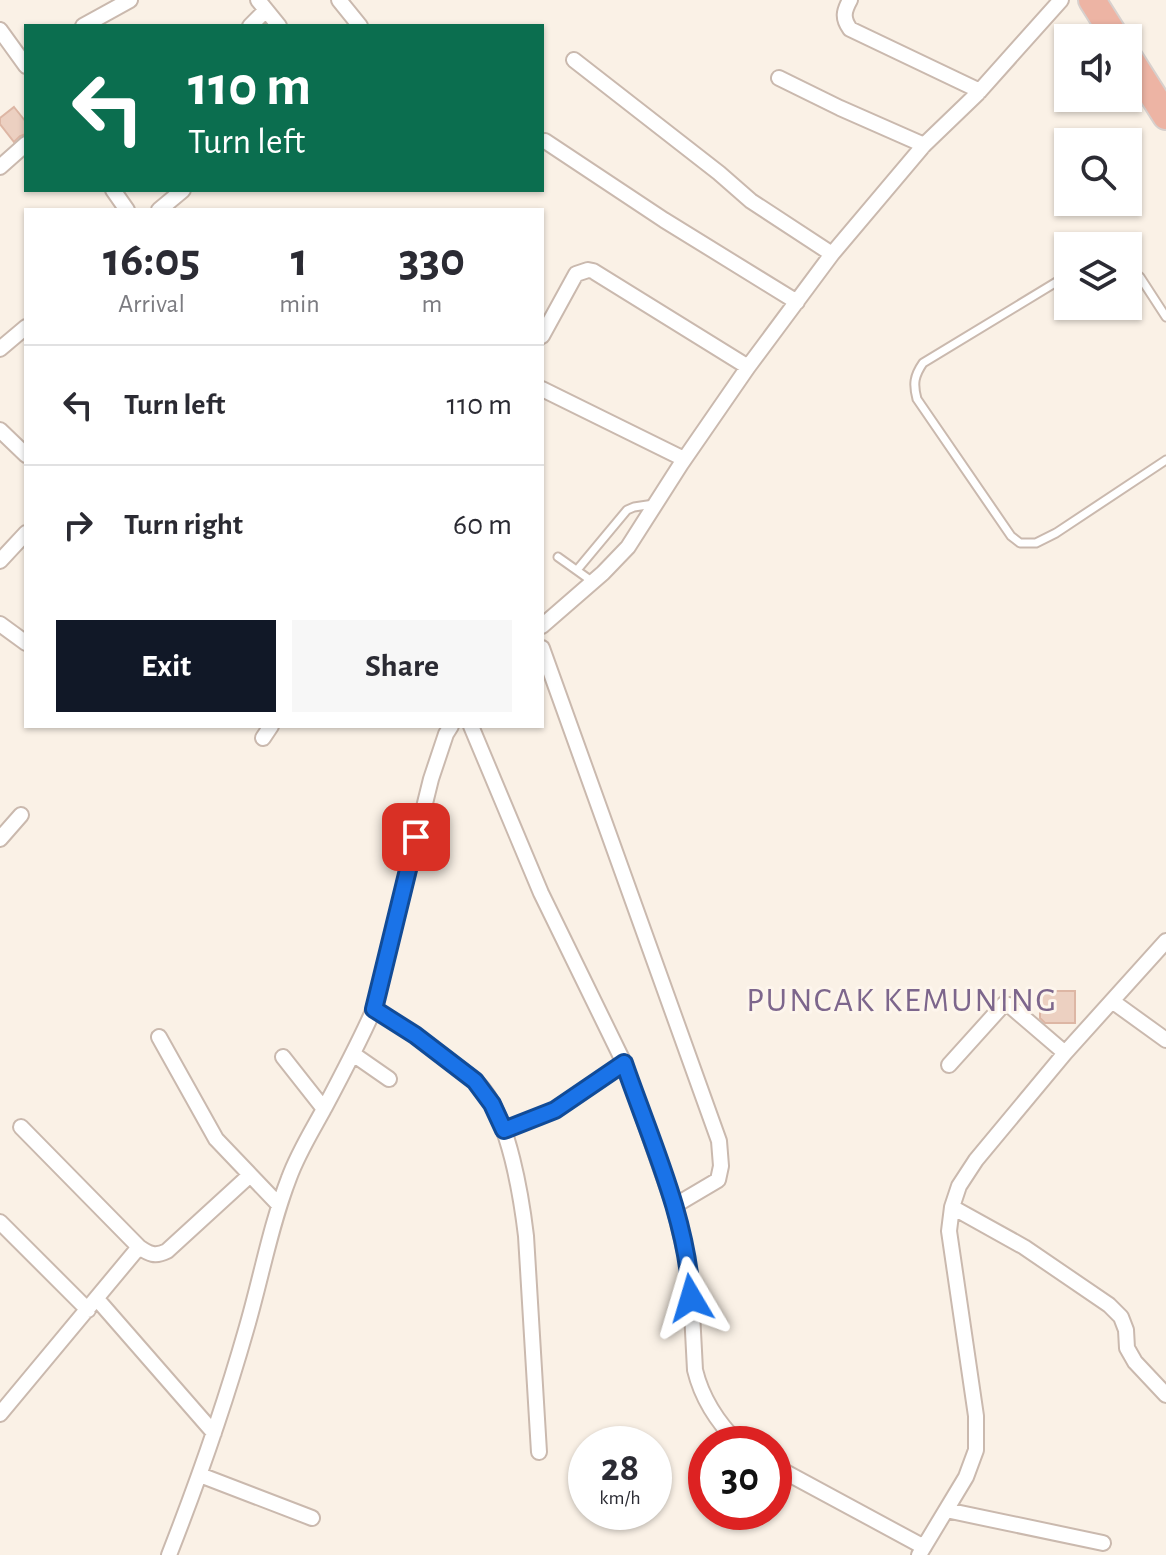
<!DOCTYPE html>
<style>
:root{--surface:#fff;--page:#f7f7f7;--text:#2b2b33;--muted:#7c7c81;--line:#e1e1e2;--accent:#111827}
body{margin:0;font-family:"Alegreya Sans",sans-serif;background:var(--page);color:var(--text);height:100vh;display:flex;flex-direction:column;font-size:30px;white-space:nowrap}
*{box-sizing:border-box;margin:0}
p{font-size:26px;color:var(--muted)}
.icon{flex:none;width:44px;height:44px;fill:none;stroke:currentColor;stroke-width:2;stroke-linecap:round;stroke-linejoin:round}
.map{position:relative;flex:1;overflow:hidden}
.drawer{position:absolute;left:24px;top:208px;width:520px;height:520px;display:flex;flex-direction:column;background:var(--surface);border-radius:0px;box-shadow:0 2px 6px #0004}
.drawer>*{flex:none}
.top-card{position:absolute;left:24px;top:24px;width:520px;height:168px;border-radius:0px;box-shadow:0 2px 6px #0004;background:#0b6e4f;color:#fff;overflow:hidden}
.buttons{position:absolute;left:1054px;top:24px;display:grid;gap:16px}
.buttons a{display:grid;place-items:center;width:88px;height:88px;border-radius:0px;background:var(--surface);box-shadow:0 2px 6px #0004;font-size:40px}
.speed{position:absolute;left:568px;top:1426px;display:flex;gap:16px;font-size:40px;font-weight:700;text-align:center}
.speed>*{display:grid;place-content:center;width:104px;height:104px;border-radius:50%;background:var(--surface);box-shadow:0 2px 6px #0004;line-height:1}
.speed small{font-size:20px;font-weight:400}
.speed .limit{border:12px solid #d22;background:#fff;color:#111}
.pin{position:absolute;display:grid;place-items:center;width:68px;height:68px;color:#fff;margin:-34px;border-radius:16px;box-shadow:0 4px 12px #0006}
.me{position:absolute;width:88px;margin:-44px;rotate:353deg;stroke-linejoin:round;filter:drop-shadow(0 0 6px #0008)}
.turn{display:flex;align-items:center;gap:28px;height:168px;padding:0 32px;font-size:36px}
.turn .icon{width:104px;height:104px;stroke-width:2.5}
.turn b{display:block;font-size:56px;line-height:68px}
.eta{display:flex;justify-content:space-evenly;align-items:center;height:136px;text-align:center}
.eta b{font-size:48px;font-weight:600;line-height:56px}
.action{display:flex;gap:16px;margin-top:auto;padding:16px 32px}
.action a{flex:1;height:92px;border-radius:0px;background:var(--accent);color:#fff;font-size:32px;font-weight:600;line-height:92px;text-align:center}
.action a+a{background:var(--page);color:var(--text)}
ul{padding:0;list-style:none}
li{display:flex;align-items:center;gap:24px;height:120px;padding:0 32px;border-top:2px solid var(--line)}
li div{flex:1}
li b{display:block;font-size:30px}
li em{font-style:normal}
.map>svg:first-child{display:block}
.building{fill:#ecd0c1;stroke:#ddb6a4;stroke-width:2}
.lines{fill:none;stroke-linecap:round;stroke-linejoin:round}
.lane-casing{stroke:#cab9ae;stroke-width:11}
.street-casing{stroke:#cab9ae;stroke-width:18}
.highway-casing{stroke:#d7d0cd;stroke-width:30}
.lane{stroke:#fff;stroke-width:7}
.street{stroke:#fff;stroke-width:14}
.highway{stroke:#edb4a4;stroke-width:26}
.route-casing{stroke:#114b97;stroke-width:20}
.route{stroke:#1a73e8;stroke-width:14}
.labels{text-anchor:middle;stroke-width:6;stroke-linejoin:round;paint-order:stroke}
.quarter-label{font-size:34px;letter-spacing:2px;fill:#7d668c;stroke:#fdf5ec}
</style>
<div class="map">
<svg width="1166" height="1555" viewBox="0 0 1166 1555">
<rect width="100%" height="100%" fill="#faf1e6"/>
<path class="building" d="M14,107l12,15v12l-6,2 -6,6 -14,-18v-6z
M1040,991h35v32h-30l-5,-5z"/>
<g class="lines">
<defs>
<path id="lane" d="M1128,266l12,11 26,40
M1068,275l-145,88c-9,13 -10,21 -6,36l94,137 9,7h16l20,-10 110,-73
M558,557l35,25
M577,570l50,-60 7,-3 20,-3"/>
<path id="street" d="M258,0l21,26
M339,0l21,26
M850,0c-6,11 -8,18 0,29l130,62
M83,26l47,-26
M250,26l16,-16
M0,30l26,36
M574,60l145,113 32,28 81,53
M779,78l61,30 84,37
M545,141l119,79 133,82
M0,167l26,-23
M113,190l14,20
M159,210l24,-20
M542,336l34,-62 12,-4 5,1 155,96
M0,349l26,-22
M542,389l142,70
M0,430l26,25
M0,561l26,-28
M0,624l26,19
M542,626l61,-53 25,-26 53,-83 67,-97 84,-113 92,-109 53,-51 84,-94
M542,648l177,493 2,25 -3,14 -44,26
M471,726l70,167 83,170 50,143 16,68 5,96c7,29 23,53 44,74
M263,738l8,-12
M0,839l21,-24
M1112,1001l54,39
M374,1009c26,16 51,33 76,52 11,9 24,17 33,28 26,33 38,105 43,147l13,216
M159,1037l57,102 63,66
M353,1054l36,25
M283,1057l41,52
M949,1065l55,-61 5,1 56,48
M21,1127l118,120c10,7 16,10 28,4l82,-75
M504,1130l51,-20 69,-47
M952,1207l72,40 85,58 12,12 5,13 1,18 8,14 31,33
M0,1222l88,88
M97,1299l117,134
M0,1414l139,-167
M774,1466l150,81
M200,1475l112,43
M946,1510l157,33
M169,1555c29,-74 55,-148 77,-225 15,-51 24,-103 43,-152 9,-25 23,-47 36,-71 17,-32 34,-64 49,-98l57,-230 15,-45 5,-8
M919,1555l47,-78 10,-27v-34l-27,-185 3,-24 7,-21 17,-26 89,-107 101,-112"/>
<path id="highway" d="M1092,0l24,38
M1128,56l38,60"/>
</defs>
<use href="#lane" class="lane-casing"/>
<use href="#street" class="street-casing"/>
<use href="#highway" class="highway-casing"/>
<use href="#lane" class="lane"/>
<use href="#street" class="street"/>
<use href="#highway" class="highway"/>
</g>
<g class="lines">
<defs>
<path id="route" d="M416,837l-42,172 41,26 60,46 17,23 12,26 51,-20 69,-47c25,73 64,157 67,235"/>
</defs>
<use href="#route" class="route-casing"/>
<use href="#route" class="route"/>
</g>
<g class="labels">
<g class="quarter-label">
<text x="902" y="1011">PUNCAK KEMUNING</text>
</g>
</g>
</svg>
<div class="buttons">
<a><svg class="icon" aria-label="sound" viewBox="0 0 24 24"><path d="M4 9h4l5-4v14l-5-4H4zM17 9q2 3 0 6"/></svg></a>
<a><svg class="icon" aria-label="search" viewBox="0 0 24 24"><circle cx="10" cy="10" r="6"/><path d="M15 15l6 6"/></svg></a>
<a><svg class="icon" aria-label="layers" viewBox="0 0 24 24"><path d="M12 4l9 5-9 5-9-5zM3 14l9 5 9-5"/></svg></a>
</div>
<div class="speed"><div>28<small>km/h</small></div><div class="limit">30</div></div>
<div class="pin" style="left:416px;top:837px;background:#d93025"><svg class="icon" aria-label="arrive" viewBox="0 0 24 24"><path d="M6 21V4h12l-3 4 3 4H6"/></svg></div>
<svg class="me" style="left:691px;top:1298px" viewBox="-20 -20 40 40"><path d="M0-17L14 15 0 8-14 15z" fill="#1a73e8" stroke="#fff" stroke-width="4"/></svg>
<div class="top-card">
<div class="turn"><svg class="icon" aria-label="left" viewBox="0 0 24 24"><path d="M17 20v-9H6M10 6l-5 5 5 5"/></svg><div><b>110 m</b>Turn left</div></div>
</div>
<section class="drawer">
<div class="eta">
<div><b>16:05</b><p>Arrival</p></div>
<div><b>1</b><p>min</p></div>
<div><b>330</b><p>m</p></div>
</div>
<ul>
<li><svg class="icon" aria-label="left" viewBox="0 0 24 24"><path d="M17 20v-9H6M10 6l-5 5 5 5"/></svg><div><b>Turn left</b></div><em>110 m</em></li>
<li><svg class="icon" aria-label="right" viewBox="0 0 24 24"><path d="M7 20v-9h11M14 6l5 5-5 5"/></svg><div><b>Turn right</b></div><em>60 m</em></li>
</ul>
<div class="action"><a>Exit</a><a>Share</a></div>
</section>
</div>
